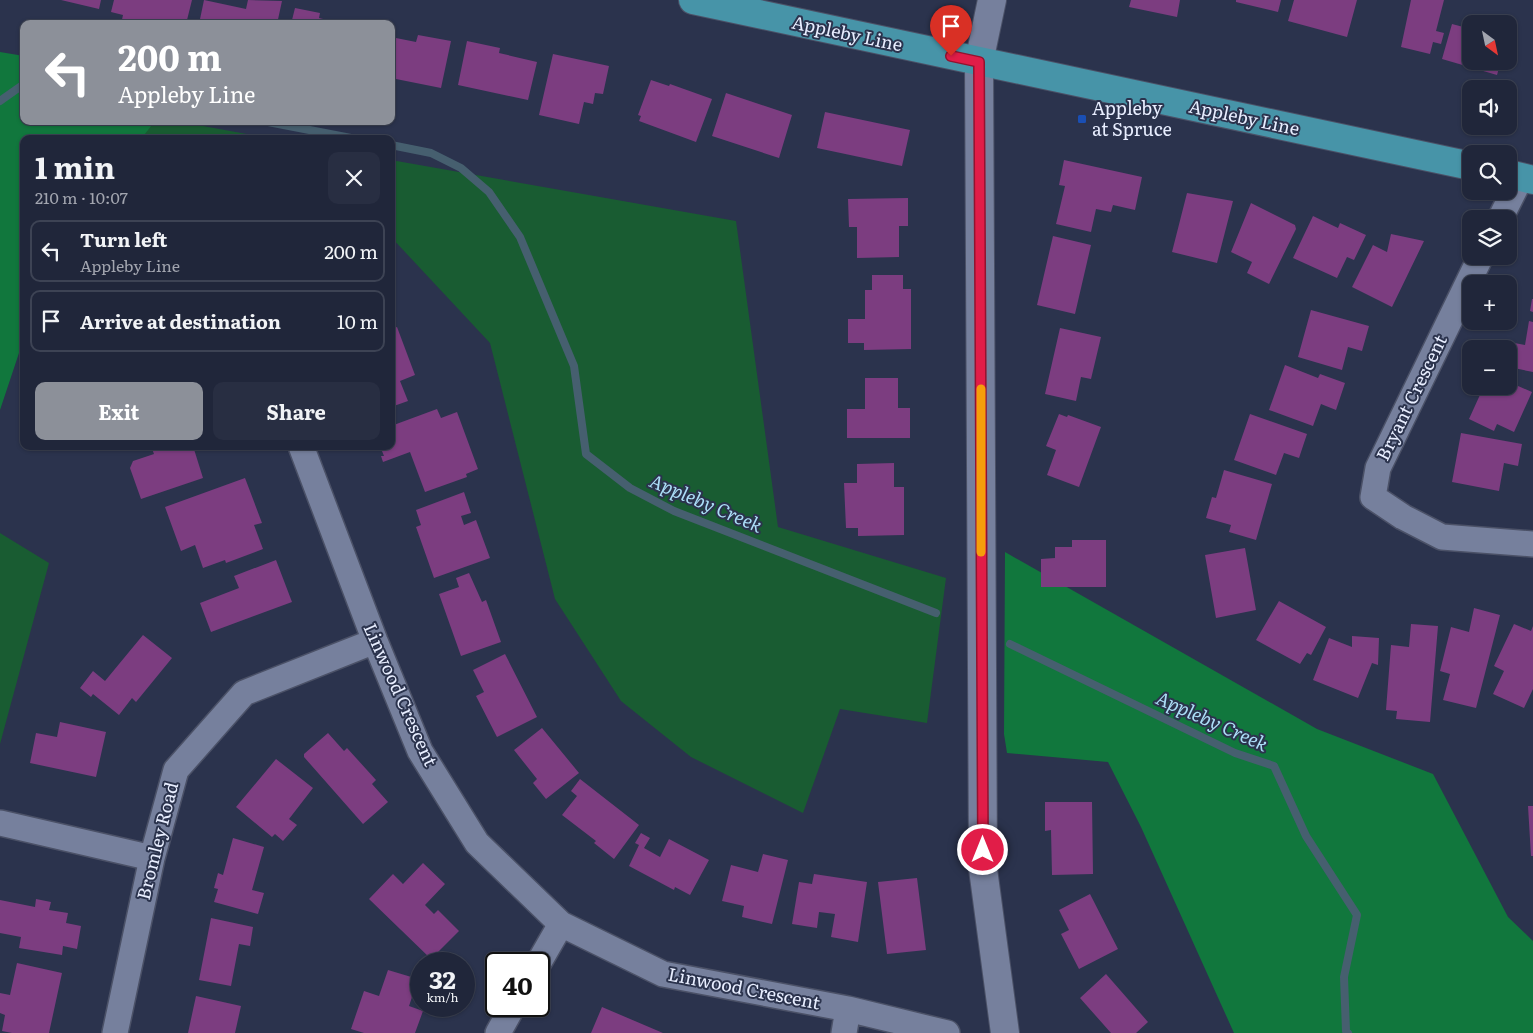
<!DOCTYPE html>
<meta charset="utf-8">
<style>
:root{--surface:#20263a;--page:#282e42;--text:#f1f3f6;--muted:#a2a5af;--line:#3d4354;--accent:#8c9099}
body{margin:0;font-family:Literata,serif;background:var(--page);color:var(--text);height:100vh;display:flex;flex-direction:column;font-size:19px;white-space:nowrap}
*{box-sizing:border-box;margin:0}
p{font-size:16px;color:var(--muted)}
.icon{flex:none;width:28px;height:28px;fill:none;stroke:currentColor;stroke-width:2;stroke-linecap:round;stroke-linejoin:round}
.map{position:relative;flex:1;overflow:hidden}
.sheet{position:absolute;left:20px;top:135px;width:375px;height:315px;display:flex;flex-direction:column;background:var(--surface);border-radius:10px;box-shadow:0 1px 4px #0004,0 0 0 1px var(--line)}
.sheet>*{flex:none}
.guide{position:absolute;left:20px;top:20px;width:375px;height:105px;border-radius:10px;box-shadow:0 1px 4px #0004,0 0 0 1px var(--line);background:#8c9099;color:#fff;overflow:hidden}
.needle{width:32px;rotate:147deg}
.controls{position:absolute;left:1462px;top:15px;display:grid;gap:10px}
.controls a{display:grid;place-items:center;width:55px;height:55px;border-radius:10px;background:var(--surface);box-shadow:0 1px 4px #0004,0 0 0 1px var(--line);font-size:25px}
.speed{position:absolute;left:410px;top:952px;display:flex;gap:10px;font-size:25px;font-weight:700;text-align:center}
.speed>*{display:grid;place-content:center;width:65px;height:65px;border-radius:50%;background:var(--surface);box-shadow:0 1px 4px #0004,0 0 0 1px var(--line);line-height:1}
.speed small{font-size:12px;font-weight:400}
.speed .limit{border:2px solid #111;border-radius:8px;background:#fff;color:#111}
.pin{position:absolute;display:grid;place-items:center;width:42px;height:42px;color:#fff;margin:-51px -21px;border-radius:50% 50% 50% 0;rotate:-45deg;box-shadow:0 0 5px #0007}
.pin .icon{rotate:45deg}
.me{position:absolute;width:55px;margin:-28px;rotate:0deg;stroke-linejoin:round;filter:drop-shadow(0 0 4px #0008)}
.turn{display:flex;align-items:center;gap:18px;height:105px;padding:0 15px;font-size:22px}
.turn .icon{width:65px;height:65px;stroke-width:2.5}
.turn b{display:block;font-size:35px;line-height:42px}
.round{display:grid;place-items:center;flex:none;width:52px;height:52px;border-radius:10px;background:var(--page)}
.headline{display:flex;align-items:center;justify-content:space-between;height:85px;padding:0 15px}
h1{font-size:30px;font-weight:700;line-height:38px}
.primary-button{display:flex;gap:10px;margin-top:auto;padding:10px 15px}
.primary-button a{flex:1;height:58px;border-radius:10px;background:var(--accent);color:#fff;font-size:20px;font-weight:700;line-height:58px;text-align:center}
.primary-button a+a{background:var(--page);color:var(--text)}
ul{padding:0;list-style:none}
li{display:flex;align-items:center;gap:15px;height:62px;margin:0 10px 8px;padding:0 5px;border:2px solid var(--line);border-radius:10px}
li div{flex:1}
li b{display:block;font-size:19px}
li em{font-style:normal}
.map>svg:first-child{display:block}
.green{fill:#195c32}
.forest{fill:#11773d}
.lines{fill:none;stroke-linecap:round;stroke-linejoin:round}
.stream{stroke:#465f6f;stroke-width:8}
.building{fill:#7c3d80}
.minor-casing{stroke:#4b5167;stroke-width:28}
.tertiary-casing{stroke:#4b5167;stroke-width:30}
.primary-casing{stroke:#4b5167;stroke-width:30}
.minor{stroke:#76809d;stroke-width:25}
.tertiary{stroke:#76809d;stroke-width:28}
.primary{stroke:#4794a8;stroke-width:28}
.route-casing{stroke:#92132f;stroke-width:12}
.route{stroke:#e11d48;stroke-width:9}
.slow{stroke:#f59e0b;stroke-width:9}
.transit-dot{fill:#1a4fb4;stroke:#2b334d;stroke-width:2}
.labels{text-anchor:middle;stroke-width:4;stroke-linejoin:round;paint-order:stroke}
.street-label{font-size:18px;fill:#e8eeff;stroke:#2b334d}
.poi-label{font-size:18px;fill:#e8eeff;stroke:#2b334d;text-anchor:start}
.water-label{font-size:19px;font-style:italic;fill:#abddf6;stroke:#2b334d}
</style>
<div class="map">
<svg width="1533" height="1033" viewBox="0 0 1533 1033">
<rect width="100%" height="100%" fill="#2b334d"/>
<path class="green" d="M24,121h152l98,18h-250z
M391,160l345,61 42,306 168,51 -19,145 -87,-14 -37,104 -112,-56 -70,-56 -66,-102 -65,-256 -99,-106z
M0,533l49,30 -49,181z"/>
<path class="forest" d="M0,52l24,4v65h131l-14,18h-117v199l-24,72z
M1005,552l312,177 116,45 75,143 25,24v92h-299l-93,-206 -33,-65 -101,-9 -3,-19z"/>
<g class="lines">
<path class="stream" d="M0,101l24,-17
M263,121l93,18
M391,145l40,8 30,15 28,24 31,45 54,129 12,88 44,34 44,23 262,102
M1010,644l225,109 39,13 32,70 51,79 -13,62 2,54 2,2"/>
</g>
<path class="building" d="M61,0h40l-2,9z
M114,0h78l-6,24h-23l-22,-5 -1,5h-19l2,-9 -12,-3z
M204,0l42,9 2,-9 34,1 -5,23h-78z
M1131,0h49l-3,17 -48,-10z
M1236,0h45l-3,12 -42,-10z
M1294,0h63l-10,37 -59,-16z
M1411,0h33l-8,31 8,2 -3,11 -8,-2 -3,12 -29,-7z
M295,8l25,5 -1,5 25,6h-53z
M1452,24l19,5v32h30l-4,14 -55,-16z
M418,35l33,6 -10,47 -50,-10v-41l25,5z
M467,41l33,7 -1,5 38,9 -9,38 -70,-15z
M553,54l56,12 -6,28 -8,-1 -2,11 -9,-2 -5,22 -40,-9z
M651,80l18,6 1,-2 42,15 -16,43 -57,-21 2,-5 -3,-1z
M726,93l66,22 -13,43 -67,-22z
M825,112l85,18 -8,36 -85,-18z
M1064,160l78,17 -7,33 -22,-5 -2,7 -15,-3 -5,23 -35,-8 9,-38 -6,-1z
M1187,193l46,8 -16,62 -45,-11z
M908,198v28h-9v31l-42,1v-31h-8l-1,-28z
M1251,203l44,22 1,4 -27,55 -22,-11 5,-11 -21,-10z
M1313,216l25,12 2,-5 26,12 -12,25 -7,-3 -10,21 -44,-20z
M1391,234l33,7 -32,66 -40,-20 21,-42 14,7z
M1053,236l38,9 -16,69 -38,-9z
M872,275h31v14h8v60l-47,1v-7h-16v-24h17v-29h7z
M1532,299h1v13l-3,-1z
M1311,310l58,16 -7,25 -14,-4 -6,23 -44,-13z
M1529,321l4,1v50l-24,-5 -2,-18 2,-7 16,3z
M397,327l18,48 -15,6 8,20 -17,6v-78z
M1060,328l41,9 -10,42 -10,-2 -5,24 -31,-7z
M1285,365l33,13 2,-4 25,9 -9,27 -15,-6 -8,22 -44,-16z
M865,378h33v30h12v30h-63v-29h18z
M1509,382l23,10 -18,40 -17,-8 -3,7 -25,-12 15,-33h25z
M437,409l4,9 16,-6 21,57 -12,5 1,3 -42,15 -15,-40 -27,10 -2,-6h3l-4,-10h11v-20z
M1059,414l8,3 1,-2 33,12 -22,60 -32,-12 9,-25 -10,-4z
M1250,414l57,20 -8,24 -15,-5 -8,22 -42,-15z
M1461,433l61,11 -4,22 -14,-3 -5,28 -47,-9z
M151,446h42l10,32 -62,21 -11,-31 3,-7 21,-7z
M894,463v24h10v48l-46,1v-8h-12l-2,-45h13v-19z
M1224,470l48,14 -16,56 -27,-8 2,-7 -25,-7 6,-21 4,1z
M245,478l17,45 -8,2 9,24 -37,14 -1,-3 -22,8 -8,-23 -14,6 -16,-44z
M464,492l7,21 -10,3 3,9 12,-5 14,38 -56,20 -18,-51 5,-2 -5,-15z
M1072,540h34v47h-65v-28l14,-1v-11h17z
M1245,548l11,62 -40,8 -11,-63z
M276,560l16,42 -81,30 -11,-29 39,-15 -5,-12z
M469,573l13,29 4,-2 15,42 -40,14 -22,-62 20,-7 -3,-9z
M1279,601l47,26 -15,28 -4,-2 -7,11 -44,-24z
M1474,608l26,7 -24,93 -33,-8 7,-26 -10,-3 11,-44 18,5z
M1411,624l27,2 -8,96 -34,-3 1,-8 -11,-1 5,-65 18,2z
M1514,624l17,7 2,-5v63l-9,19 -31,-14 11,-23 -10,-5z
M143,635l29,23 -36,44 -4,-4 -13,17 -26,-21 -2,3 -11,-9 13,-17 12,10z
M1352,636l27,2 -1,27 -6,-2 -14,35 -45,-18 16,-42 23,9z
M505,654l32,63 -40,20 -21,-41 8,-4 -11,-22z
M60,722l46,10 -10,45 -66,-14 6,-30 21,4z
M542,728l37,45 -33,26 -13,-16 4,-4 -23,-29z
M328,733l16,18 3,-3 29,32 -4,4 16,18 -25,22 -59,-67v-3z
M276,759l37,29 -24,31 8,6 -14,16 -8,-7 -3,3 -36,-30z
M580,779l59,46 -25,34 -20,-16 2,-2 -34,-26 15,-19 -6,-5z
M1045,802h47l1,72 -41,1 -1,-45 -6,1z
M1528,806h5v50h-2z
M641,833l9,5 -6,10 16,9 9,-18 40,21 -19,35 -15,-8 -1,3 -45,-24 10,-21 -4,-2z
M233,838l31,9 -12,43 12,3 -6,21 -44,-12 4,-13 -4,-1 4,-15 5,2z
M763,854l25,6 -16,64 -30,-7 2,-11 -22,-5 9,-36 27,7z
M423,863l22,21 -20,21 9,9 4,-4 21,21 -28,28 -62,-60 24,-25 10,10z
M814,874l53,8 -9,60 -27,-5 4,-23 -16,-2 -2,16 -25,-4 7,-42 13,2z
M917,878l9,72 -39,4 -9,-72z
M1090,894l28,55 -39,20 -18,-35 8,-4 -10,-20z
M36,899l15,3 -2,8 19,3 -2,10 15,3 -4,23 -14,-3 -1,9 -43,-7 2,-11 -21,-4v-33l35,7z
M211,918l42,9 -3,19 -11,-2 -8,42 -32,-6z
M17,963l45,10 -13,60h-37l-10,-2 3,-16 -5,-2v-20l10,2z
M388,970l30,9 -9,27 14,5 -8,22h-51l-13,-4 13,-38 15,5z
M1106,974l42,48 -12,11h-25l-31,-35z
M196,996l45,10 -6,27h-47z
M602,1007l61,26h-72z"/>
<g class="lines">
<defs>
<path id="minor" d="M1500,219l21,-42
M1481,256l-103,212 -5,29 30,20 39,20 91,7
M301,446l74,195 45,110 57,92 84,81 102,50 185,35 99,24
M0,823l152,35
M538,964l23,-40
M115,1033l37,-175 24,-88 68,-77 131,-52
M498,1033l15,-27
M844,1033l4,-24"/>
<path id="tertiary" d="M992,0l-13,62 4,807 22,164"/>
<path id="primary" d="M693,0l778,166
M1509,174l24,6"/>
</defs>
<use href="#minor" class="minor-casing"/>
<use href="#tertiary" class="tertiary-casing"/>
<use href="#primary" class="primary-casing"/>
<use href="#minor" class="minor"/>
<use href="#tertiary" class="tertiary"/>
<use href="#primary" class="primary"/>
</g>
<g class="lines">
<defs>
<path id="route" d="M951,56l28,6 4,788"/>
</defs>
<use href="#route" class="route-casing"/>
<use href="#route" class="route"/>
<path class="slow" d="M981,389v163"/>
</g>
<rect class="transit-dot" x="1077" y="114" width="10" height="10" rx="2.5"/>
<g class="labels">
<g class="street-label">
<text transform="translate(847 34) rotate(12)" y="6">Appleby Line</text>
<text transform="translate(1244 118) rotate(12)" y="6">Appleby Line</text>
<text transform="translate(1412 398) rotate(-64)" y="6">Bryant Crescent</text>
<text transform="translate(400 695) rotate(66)" y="6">Linwood Crescent</text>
<text transform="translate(158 841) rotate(-76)" y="6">Bromley Road</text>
<text transform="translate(744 989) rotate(11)" y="6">Linwood Crescent</text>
</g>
<g class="poi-label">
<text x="1092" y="115">Appleby<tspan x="1092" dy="21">at Spruce</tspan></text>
</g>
<g class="water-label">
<text transform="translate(706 503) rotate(23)" y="7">Appleby Creek</text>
<text transform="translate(1212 721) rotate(24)" y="7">Appleby Creek</text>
</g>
</g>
</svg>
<div class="controls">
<a><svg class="needle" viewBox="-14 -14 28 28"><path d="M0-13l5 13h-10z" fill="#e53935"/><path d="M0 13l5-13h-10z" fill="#a2a5af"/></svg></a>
<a><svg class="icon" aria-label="sound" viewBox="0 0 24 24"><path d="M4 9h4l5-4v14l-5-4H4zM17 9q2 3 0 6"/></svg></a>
<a><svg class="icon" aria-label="search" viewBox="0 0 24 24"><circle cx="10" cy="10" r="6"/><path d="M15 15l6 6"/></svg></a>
<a><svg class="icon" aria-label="layers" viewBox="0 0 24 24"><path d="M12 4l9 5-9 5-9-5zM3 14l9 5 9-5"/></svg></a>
<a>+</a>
<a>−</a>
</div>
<div class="speed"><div>32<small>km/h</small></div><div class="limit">40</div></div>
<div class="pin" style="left:951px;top:56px;background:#d93025"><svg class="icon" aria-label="arrive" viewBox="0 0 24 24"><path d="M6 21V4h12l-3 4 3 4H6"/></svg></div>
<svg class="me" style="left:983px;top:850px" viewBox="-20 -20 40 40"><circle r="17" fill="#e11d48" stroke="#fff" stroke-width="3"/><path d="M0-11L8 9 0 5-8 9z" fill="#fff"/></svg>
<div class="guide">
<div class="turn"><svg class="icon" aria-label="left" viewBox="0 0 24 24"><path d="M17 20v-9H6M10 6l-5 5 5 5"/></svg><div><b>200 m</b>Appleby Line</div></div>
</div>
<section class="sheet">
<div class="headline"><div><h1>1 min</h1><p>210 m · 10:07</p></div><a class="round"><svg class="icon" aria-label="close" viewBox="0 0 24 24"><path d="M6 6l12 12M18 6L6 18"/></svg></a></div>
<ul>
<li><svg class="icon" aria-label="left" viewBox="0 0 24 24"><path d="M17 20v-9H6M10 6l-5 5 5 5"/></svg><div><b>Turn left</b><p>Appleby Line</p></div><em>200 m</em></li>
<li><svg class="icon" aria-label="arrive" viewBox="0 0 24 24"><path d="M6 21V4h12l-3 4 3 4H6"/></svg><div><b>Arrive at destination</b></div><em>10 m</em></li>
</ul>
<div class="primary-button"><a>Exit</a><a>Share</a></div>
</section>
</div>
